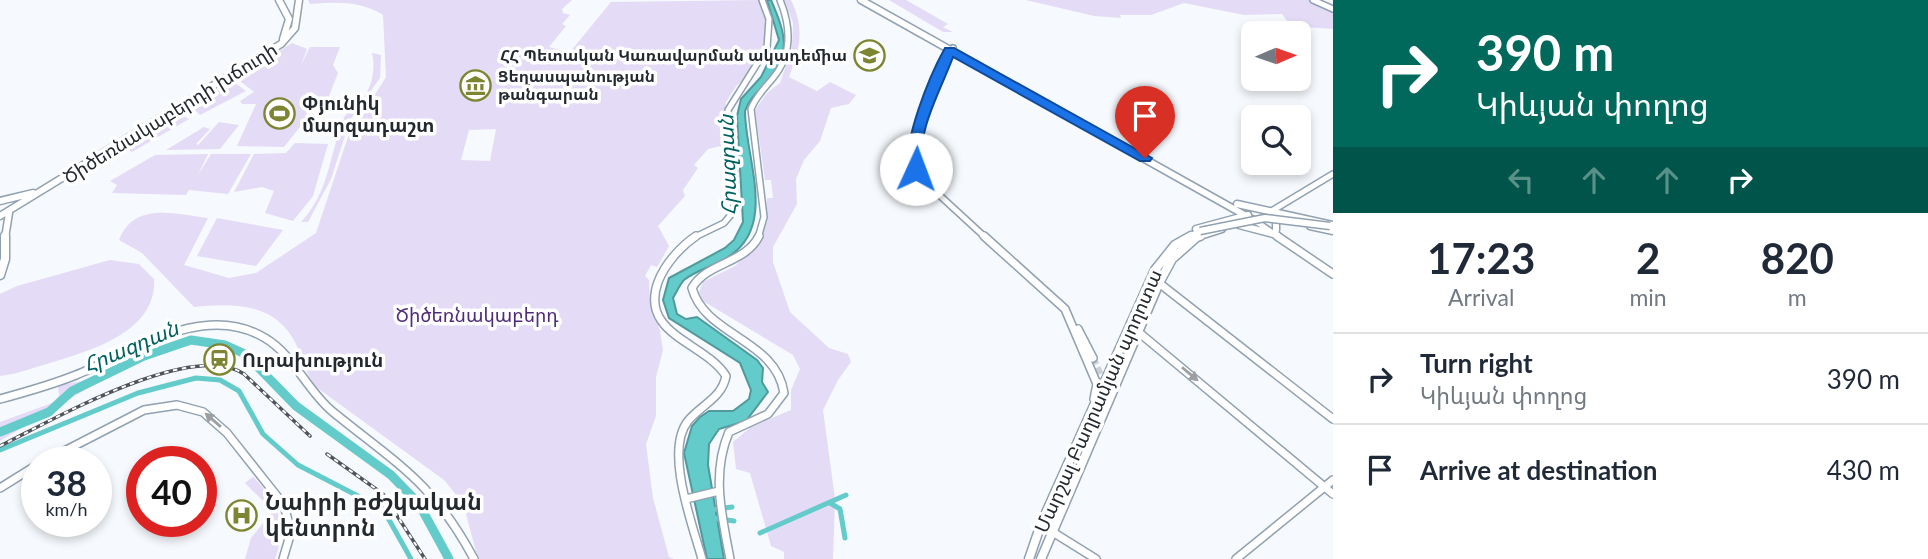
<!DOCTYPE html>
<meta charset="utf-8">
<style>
:root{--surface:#fff;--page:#f6f6f7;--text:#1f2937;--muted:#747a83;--line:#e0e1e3}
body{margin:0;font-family:Lato,"Noto Sans Armenian",sans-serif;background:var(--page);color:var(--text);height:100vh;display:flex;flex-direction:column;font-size:26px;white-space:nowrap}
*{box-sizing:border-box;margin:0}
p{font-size:23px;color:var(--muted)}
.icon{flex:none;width:38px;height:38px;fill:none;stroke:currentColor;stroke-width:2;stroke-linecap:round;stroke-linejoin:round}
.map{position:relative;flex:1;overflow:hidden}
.details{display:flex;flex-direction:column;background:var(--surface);width:595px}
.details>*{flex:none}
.guide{background:#00695c;color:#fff;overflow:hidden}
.needle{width:46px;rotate:88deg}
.fabs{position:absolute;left:1241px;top:21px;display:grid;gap:14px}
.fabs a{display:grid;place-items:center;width:70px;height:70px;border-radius:10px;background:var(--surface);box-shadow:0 4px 10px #0003;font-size:35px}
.speed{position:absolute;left:21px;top:446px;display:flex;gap:14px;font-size:35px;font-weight:700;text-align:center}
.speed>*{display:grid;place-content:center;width:91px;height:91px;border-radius:50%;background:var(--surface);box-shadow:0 4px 10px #0003;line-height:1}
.speed small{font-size:18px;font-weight:400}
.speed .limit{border:10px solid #d22;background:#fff;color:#111}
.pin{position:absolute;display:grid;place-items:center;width:60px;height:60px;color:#fff;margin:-72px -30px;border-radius:50% 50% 50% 0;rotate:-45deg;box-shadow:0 0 7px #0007}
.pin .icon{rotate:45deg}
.me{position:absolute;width:77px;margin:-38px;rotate:2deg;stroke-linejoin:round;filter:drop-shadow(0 0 5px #0008)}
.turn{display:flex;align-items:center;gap:24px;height:147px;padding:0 28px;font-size:32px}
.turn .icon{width:91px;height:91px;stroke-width:2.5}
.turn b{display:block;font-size:49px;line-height:60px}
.lanes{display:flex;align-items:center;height:66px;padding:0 28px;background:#0003;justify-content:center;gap:35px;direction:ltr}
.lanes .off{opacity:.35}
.eta{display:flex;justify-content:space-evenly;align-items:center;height:119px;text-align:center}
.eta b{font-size:42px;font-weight:700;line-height:49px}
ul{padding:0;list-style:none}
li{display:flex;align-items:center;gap:21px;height:91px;padding:0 28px;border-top:2px solid var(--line)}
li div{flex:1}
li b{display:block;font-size:26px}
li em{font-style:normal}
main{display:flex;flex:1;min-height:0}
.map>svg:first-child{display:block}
.green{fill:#e4dbf6;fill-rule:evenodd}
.water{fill:#63cbca;stroke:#509a9c;stroke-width:2}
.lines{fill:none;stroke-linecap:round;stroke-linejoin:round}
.canal{stroke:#63cbca;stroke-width:5}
.river{stroke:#63cbca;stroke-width:9}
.secondary-tunnel{stroke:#cccfd4;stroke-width:7;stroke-dasharray:7 3.5;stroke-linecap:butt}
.secondary-far1-casing{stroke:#91a1b1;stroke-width:8}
.secondary-casing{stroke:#91a1b1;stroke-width:10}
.primary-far1-casing{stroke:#91a1b1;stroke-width:9}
.primary-casing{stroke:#91a1b1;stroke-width:11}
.secondary-far1{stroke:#fff;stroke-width:5}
.secondary{stroke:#fff;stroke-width:7}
.primary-far1{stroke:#fff;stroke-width:6}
.primary{stroke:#fff;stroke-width:8}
.rail-casing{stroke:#50555b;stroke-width:3.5}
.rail{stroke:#fff;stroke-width:2;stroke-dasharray:4.5;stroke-linecap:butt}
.primary-bridge-casing{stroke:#91a1b1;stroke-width:9;stroke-linecap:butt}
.primary-bridge{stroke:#fff;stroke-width:6}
.oneway{fill:#9c9fa1}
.route{fill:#1a73e8;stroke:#114b97;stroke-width:2}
.labels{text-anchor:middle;stroke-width:7;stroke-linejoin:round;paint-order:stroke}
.far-poi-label{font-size:16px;font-weight:bold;fill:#23292f;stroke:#fff;text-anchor:end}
.poi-label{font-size:19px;font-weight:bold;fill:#23292f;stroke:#fff;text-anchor:start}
.street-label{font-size:19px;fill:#23292f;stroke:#fff}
.park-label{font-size:19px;fill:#4f2d7a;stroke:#fff}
.water-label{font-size:21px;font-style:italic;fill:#005f5f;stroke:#fff}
.near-poi-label{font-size:23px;font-weight:bold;fill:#23292f;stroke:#fff;text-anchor:start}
</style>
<main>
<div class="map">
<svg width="1333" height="559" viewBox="0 0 1333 559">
<rect width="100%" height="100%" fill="#f6f9fd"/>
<path class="green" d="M308,0h264l-10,9 1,4 7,2 -8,9 4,2 -17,21 21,5 41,-50 148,-2 8,16 2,26 -22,35 -10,8 -11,17 -5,44 -13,3 -14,16 4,3 -15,22 2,6 -27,30 11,20 -12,21 -6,-2 -6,11 4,4 1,23 10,28 3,19 -7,27v39l-10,28 7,54 16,59 5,2h-196l-15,-56 -19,-23 -128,-93c-10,-14 -11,-19 -16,-34 -19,-49 -60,-51 -106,-46l-52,-54 -23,-13c15,-39 56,-26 89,-22l-24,47 45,13 27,-5 60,-40 32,-96 38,-60 -3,-62c-23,-14 -45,-13 -73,-11zM496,129l-6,32 -29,-1 8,-30z
M784,0h7c14,29 9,48 -2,77l28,14 13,-9 26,13 -7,9 -18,4 -11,33 -16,19 -8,19 1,25 -24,43v15l17,50 39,36 19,6 3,8 -13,18 -15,30 12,89 -2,60h-49v-7l-13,-6 -21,-73 -14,-4 -3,-27 18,-15 40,-17v-20l9,-21 -7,-14 -90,-54 -5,-6 5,-13 32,-16 27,-25 5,-43h6l-2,-18h-6l-10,-70 12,-17 13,-10 12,-35 1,-25z
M889,0h17l42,24 -5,3 10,5h-10z
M1026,0h283l24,11v18l-42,-3 -9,-12 -38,1 -60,-12 -33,12h-31l1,3 -27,-2z
M292,43l15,6 -6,16 9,-18h30l-7,18 5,8 -11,28 -16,1 -8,21 -19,24 -47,-1 19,-42h-14l-2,-3 14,-9 -18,-14z
M372,53l9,2 -1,23 -30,42 -19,59 -23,43h-7c29,-31 28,-67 43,-104 3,-7 10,-10 15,-15 13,-13 17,-34 13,-50z
M234,82l12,9 -46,24 -10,-10z
M178,113l11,6 -57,33 -9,-5z
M219,122l20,3 -19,24 -54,1 38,-23 6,2 -14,15 2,1z
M295,143l33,1 -15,52 -20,25 -28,-8 9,-22 -12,-4 -28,5 20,-38 32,-1z
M208,154l-10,21 13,-21h40l-23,40 -39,-4 -3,5 -74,-2 5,-8 -7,-4 45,-26z
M217,218l66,12 -27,36 -59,-10z
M110,260l29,4 15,15c3,52 -61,71 -101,83 -17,5 -35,12 -53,14v-82l17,-8z
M166,339l3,13 -51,18 -118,71v-19l52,-19 7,-7 -1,-12c31,2 81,-27 108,-45z
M253,477c25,25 35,47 22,82h-30l6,-21 22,-27 -28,-28z"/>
<path class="water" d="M767,0h4c13,31 22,51 -3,81 -10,11 -18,16 -23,30 0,47 33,115 -17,146 -13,9 -32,13 -44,23 -4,4 -8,13 -11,18l4,16 9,5 11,-2 60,43 6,8 -1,14 6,10 -22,29 -27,8 -10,15 -1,21 16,94h-17l-23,-106 8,-27 8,-9 9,-6h24l16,-12 2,-9 -11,-27 -71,-45 -6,-18 6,-22 56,-30 9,-8 9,-18 -6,-106 4,-17 20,-22 18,-37z"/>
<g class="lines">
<path class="canal" d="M0,450l138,-57 58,-15 24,2 19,11 24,43 35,31 85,44 28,50
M830,503l10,6 5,29
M710,510l22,-3
M712,518l22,3
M760,533l86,-38"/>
<path class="river" d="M0,432l49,-20 23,-21 72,-35 47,-16 34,5 20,9 51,52 95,69 28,29 30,55"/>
<path class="secondary-tunnel" d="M1093,358l10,23 1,20"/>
<defs>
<path id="secondary-far1" d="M1313,0l20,9
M953,48l-24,52 -16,60 11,21 62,57
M1270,212l63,-38
M1257,222l23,16
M693,238l31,-15 10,-12 1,-33 -7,-68 39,-62 2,-29 -7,-19
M758,238l6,-21 -13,-108c5,-13 14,-21 22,-31 20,-24 18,-51 7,-78"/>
<path id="secondary" d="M696,236c-16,11 -31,28 -38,46 -19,53 47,60 68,94 -4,22 -25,29 -38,45 -24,30 5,105 14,138
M984,236l81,73 32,75 -3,15
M1277,236l56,38
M1159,283l174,136
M1130,325l203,169
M1078,329l15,29
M0,399c26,-7 51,-14 76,-24 56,-23 128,-74 189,-37 29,17 42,53 68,74 64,52 100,70 141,147
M1091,436l13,-35
M43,462l101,-52 33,-5 26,7 24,21 57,72 7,27 -8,27
M0,488l37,-23
M686,499l33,-8
M1051,531l45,28
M730,559c-8,-43 -19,-85 -1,-127l39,-18 16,-21c-8,-54 -79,-57 -92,-105 15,-26 53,-24 67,-52
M1236,559l97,-79"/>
<path id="primary-far1" d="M279,0l10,19 -6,20
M861,0l396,222
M0,201l33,-8
M1237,204l96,21
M0,216l281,-172 14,-16 4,-28
M1276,219v11
M1237,221l2,4 38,10
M1310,226l23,5
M1196,229l52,-14
M1197,237l25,-8
M5,238l4,-25
M1188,238l12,-7
M1196,238l5,-5"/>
<path id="primary" d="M1197,237l3,-1
M0,275l5,-16v-23
M1029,559l12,-35 114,-254 20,-25 16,-9
M1041,559l118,-276 13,-24 26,-23"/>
</defs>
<use href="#secondary-far1" class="secondary-far1-casing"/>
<use href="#secondary" class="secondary-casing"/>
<use href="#primary-far1" class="primary-far1-casing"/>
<use href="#primary" class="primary-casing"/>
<use href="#secondary-far1" class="secondary-far1"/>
<use href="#secondary" class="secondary"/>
<use href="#primary-far1" class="primary-far1"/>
<use href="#primary" class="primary"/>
<defs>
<path id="rail" d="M0,446c51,-25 192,-107 244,-72l66,62
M327,454l56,40 42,65"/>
</defs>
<use href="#rail" class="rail-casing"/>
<use href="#rail" class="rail"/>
<defs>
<path id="primary-bridge" d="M1200,231l65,-13 65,8"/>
</defs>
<use href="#primary-bridge" class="primary-bridge-casing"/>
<use href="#primary-bridge" class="primary-bridge"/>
</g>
<defs><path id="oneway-solid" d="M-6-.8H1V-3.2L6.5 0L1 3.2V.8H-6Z" transform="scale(1.75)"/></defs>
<g class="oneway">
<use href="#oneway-solid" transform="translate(1190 374) rotate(40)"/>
<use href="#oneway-solid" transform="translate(213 420) rotate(-139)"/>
</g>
<path class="route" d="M945,48h9l198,110 -2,3h-10l-187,-104c-12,33 -38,76 -30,112l-2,4h-10c-12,-26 20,-100 34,-125z"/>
<defs>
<symbol id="university-ring" viewBox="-11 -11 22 22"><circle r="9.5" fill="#fff" stroke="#7d8532" stroke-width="1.5"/><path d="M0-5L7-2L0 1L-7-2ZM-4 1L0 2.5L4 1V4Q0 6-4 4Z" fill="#7d8532"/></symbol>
<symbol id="museum-ring" viewBox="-11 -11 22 22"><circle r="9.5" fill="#fff" stroke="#7d8532" stroke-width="1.5"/><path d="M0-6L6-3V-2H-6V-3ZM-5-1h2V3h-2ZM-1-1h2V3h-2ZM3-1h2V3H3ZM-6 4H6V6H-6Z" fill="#7d8532"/></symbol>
<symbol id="stadium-ring" viewBox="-11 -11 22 22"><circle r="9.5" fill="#fff" stroke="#7d8532" stroke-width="1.5"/><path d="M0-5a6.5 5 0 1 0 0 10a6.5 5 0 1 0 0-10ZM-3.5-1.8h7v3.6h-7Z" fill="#7d8532"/></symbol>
<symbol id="station-ring" viewBox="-11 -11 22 22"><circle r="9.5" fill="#fff" stroke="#7d8532" stroke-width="1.5"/><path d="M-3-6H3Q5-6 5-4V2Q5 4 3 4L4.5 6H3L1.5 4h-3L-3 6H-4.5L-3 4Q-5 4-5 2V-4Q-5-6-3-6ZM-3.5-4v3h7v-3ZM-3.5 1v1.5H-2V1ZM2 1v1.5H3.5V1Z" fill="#7d8532"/></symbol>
<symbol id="hospital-ring" viewBox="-11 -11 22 22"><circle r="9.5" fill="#fff" stroke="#7d8532" stroke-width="1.5"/><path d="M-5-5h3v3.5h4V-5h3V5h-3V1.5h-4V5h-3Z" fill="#7d8532"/></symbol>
</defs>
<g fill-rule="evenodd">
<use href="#university-ring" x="852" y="38" width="35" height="35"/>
<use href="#museum-ring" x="458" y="68" width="35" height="35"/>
<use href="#stadium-ring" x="262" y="96" width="35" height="35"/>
<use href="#station-ring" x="202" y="342" width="35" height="35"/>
<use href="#hospital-ring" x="224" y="498" width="35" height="35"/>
</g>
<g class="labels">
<g class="far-poi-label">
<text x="847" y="61">ՀՀ Պետական Կառավարման ակադեմիա</text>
<text x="498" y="82" text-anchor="start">Ցեղասպանության<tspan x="498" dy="18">թանգարան</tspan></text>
</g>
<g class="poi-label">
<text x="302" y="110">Փյունիկ<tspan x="302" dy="22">մարզադաշտ</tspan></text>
<text x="242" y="367">Ուրախություն</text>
</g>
<g class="street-label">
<text transform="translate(170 113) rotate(-32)" y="7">Ծիծեռնակաբերդի խճուղի</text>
<text transform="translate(1098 401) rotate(-66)" y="7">Մարշալ Բաղրամյան պողոտա</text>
</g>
<g class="park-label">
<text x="477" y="322">Ծիծեռնակաբերդ</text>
</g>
<g class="water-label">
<text transform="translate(728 165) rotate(-92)" y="7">Հրազդան</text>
<text transform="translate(131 347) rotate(-23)" y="7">Հրազդան</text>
</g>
<g class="near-poi-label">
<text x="265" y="510">Նաիրի բժշկական<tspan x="265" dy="26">կենտրոն</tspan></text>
</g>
</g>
</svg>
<div class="fabs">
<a><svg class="needle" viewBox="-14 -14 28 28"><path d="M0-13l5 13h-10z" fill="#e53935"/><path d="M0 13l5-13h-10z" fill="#747a83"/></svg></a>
<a><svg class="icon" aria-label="search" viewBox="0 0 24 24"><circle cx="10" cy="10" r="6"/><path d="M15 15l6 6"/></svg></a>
</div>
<div class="speed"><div>38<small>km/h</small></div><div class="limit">40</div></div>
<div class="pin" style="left:1145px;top:158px;background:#d93025"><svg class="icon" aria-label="arrive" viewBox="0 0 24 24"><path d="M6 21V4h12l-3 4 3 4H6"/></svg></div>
<svg class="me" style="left:916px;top:169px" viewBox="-20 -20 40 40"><circle r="19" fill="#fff"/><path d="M0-13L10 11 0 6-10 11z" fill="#1a73e8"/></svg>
</div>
<section class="details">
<div class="guide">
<div class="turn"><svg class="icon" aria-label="right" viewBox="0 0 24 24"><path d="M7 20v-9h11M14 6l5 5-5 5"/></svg><div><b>390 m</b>Կիևյան փողոց</div></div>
<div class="lanes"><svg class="icon off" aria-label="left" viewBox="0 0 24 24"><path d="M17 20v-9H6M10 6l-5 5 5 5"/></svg><svg class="icon off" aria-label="ahead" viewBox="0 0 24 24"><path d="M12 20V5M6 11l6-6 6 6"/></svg><svg class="icon off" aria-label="ahead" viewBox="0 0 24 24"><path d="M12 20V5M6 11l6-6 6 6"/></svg><svg class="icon" aria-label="right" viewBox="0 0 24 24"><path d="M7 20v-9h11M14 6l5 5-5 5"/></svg></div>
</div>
<div class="eta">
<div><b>17:23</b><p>Arrival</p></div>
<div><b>2</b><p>min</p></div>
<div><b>820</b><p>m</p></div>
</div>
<ul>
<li><svg class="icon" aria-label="right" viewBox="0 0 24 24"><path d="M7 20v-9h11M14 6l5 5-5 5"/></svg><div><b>Turn right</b><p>Կիևյան փողոց</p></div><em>390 m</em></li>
<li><svg class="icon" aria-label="arrive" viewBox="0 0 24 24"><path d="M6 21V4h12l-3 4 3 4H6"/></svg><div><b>Arrive at destination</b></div><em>430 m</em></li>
</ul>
</section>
</main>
